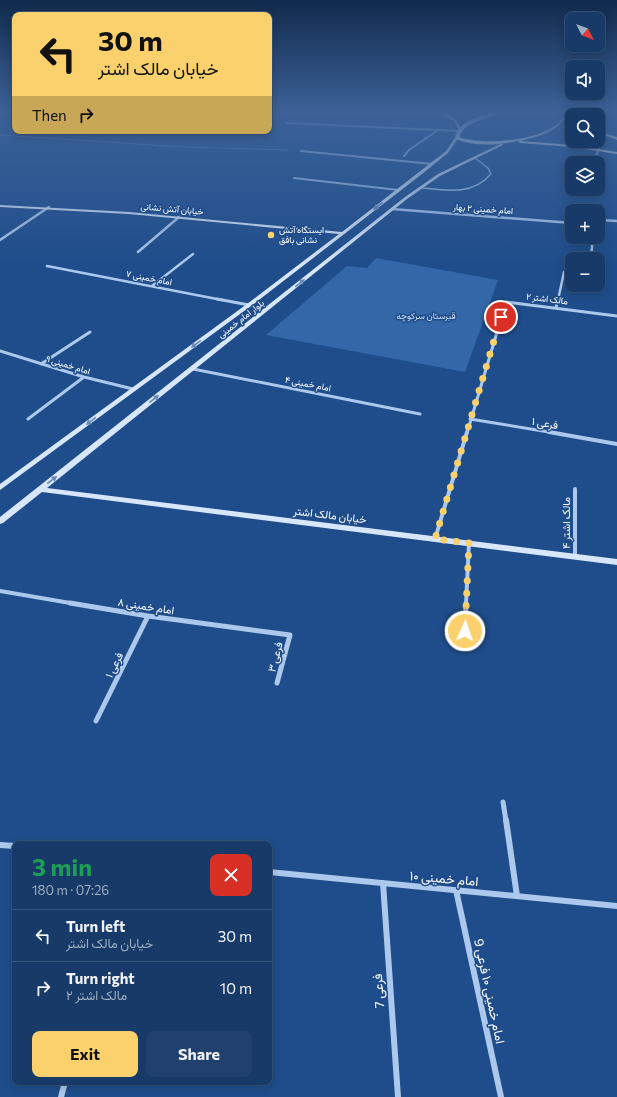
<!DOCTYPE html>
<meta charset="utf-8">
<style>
:root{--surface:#173a68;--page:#20416e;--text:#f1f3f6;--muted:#9eadc0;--line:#36547c;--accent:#fad16c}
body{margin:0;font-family:Commissioner,Vazirmatn,sans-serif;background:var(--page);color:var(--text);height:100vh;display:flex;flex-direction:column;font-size:15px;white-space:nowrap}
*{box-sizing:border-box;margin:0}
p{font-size:13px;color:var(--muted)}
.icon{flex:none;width:22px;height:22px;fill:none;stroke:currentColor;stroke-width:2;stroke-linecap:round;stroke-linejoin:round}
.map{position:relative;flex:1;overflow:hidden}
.sheet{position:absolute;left:12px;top:841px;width:260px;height:244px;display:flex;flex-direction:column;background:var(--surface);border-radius:8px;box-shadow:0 2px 10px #0003,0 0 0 1px var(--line)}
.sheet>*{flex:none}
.banner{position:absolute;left:12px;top:12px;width:260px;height:122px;border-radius:8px;box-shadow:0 2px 10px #0003,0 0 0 1px var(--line);background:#fad16c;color:#111;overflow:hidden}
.needle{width:26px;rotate:132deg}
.buttons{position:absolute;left:565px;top:12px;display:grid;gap:8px}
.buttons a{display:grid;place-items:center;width:40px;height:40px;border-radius:8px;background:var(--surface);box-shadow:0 2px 10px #0003,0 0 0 1px var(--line);font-size:20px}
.pin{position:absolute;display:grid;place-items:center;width:34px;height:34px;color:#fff;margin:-17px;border:2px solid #fff;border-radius:50%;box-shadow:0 1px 4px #0007}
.me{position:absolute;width:44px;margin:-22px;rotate:3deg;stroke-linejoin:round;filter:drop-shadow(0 0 3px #0008)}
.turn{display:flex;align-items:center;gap:14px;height:84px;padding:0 20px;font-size:18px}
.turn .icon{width:52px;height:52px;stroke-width:2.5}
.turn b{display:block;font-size:28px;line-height:34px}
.then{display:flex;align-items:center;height:38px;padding:0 20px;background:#0003;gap:8px;font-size:15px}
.round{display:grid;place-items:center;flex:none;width:42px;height:42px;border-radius:8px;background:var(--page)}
.headline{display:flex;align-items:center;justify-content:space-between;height:68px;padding:0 20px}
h1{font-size:24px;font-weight:700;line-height:30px;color:#1e9e55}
.primary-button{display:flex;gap:8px;margin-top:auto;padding:8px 20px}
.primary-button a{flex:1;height:46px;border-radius:8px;background:var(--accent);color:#111;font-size:16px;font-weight:700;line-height:46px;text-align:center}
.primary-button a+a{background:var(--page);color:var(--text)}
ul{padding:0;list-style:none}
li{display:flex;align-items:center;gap:12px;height:52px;padding:0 20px;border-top:1px solid var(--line)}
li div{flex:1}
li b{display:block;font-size:15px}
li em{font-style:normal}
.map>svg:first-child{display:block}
.green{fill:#3367a8}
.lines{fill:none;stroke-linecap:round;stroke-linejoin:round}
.path{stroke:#acc8ec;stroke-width:1;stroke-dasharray:1 1.5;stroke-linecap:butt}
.lane{stroke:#acc8ec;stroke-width:1.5}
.street-far5{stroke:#acc8ec;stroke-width:2}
.street-far4{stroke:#acc8ec;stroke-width:2.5}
.street-far3{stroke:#acc8ec;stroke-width:3}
.street-far2{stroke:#acc8ec;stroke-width:4}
.street-far1{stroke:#acc8ec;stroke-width:5}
.street{stroke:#acc8ec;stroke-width:6}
.secondary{fill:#d7e6f9;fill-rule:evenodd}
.primary{fill:#f1f6fe;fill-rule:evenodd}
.oneway{fill:#698ab7}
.route{stroke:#fad16c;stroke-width:7;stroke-dasharray:0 12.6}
.poi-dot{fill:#fad16c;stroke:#1f4d8b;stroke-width:1.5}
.labels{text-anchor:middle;stroke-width:3;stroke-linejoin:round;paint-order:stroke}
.far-street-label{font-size:9px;fill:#fff;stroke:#1f4d8b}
.far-poi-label{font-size:9px;fill:#fff;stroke:#1f4d8b;text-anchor:start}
.far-park-label{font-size:9px;fill:#d1e2f8;stroke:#1f4d8b}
.street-label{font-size:11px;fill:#fff;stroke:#1f4d8b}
.near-street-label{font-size:13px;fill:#fff;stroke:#1f4d8b}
</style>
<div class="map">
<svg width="617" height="1097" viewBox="0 0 617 1097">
<rect width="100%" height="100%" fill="#1f4d8b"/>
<path class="green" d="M376,258l122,22 -33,92 -199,-37 81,-69 20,2z"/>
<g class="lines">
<path class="path" d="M0,135l183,12 106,3"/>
<path class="lane" d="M423,188c25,3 50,7 68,-14l-3,-6 -13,-10"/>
<path class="street-far5" d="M287,123l173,8
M301,151l131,13
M404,156l5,-6 29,-20
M593,163l6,-14
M294,178l104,12"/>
<path class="street-far4" d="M392,209l180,14
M598,222l3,-2 16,1
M0,240l49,-33
M138,252l41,-35
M591,257l2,-20
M47,266l175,34
M152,286l41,-32
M558,300l6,-28"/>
<path class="street-far3" d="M217,299l32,6
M556,308l2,-9
M0,351l84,26 49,12
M41,364l49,-32
M193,369l227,45
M28,419l56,-42
M470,419l85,14
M467,433l39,-131 111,14"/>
<path class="street-far2" d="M549,432l68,12
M575,489v67
M435,539l32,-107
M0,591l76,13
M466,604l3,-61"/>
<path class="street-far1" d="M70,603l78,13 142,19 -13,48
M465,631l1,-28
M96,721l52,-105
M503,802l3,19"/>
<path class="street" d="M506,820l11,76
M0,845l15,1
M269,872l348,34
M383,883l15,214
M456,890l45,207
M61,1097l4,-15"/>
<path class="secondary" d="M439,112c10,0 20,9 22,18h-2l-5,-9z
M458,133l3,1 -13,19 -26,21 -171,132 -251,184v-6l247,-180 92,-70 -210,-20 -129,-7v-2l129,7 213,20 104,-81z
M502,143l1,2 -63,31 -33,23 -360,289 570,71v6l-575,-73 -39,31 -3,1v-7l405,-320 33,-23z"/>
<path class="primary" d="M493,112h5c-13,9 -33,9 -39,25 24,9 85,4 102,-17 2,-2 3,-6 4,-8h4c-9,19 -29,24 -48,29l51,4 45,7v2l-45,-7 -52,-4 -2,-2c-21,4 -42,6 -63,-2 1,-17 24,-22 38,-27z
M598,131l19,6v3l-19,-7z"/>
</g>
<defs><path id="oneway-solid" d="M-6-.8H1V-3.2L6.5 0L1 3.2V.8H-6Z"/></defs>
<g class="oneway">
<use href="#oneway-solid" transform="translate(378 206) rotate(142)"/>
<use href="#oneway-solid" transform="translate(300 283) rotate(-39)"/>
<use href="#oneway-solid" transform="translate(196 344) rotate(144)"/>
<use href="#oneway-solid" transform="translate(154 399) rotate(-38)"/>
<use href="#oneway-solid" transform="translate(91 421) rotate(143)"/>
<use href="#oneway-solid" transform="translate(52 480) rotate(-38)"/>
</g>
<linearGradient id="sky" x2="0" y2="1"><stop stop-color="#112a4c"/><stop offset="0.42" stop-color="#3c6298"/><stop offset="1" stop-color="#3c6298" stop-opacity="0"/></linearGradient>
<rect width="617" height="265" fill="url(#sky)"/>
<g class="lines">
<path class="route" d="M465,631l4,-88 -34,-4 66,-222"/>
</g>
<circle class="poi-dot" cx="271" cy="235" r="4"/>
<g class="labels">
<g class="far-street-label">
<text transform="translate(172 209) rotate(5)" y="3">خیابان آتش نشانی</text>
<text transform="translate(483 209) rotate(4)" y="3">امام خمینی ۲ بهار</text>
<text transform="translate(149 278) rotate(11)" y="3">امام خمینی ۷</text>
<text transform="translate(547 299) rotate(7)" y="3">مالک اشتر ۲</text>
<text transform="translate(241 319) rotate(-38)" y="3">بلوار امام خمینی</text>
<text transform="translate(68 365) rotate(17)" y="3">امام خمینی ۹</text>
<text transform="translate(308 384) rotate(11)" y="3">امام خمینی ۴</text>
</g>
<g class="far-poi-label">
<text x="279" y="233">ایستگاه آتش<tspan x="279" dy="10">نشانی بافق</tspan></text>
</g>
<g class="far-park-label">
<text x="426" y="319">قبرستان سرکوچه</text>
</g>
<g class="street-label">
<text transform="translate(545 423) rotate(9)" y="4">فرعی ۱</text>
<text transform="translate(330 515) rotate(7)" y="4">خیابان مالک اشتر</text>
<text transform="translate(566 523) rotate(-90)" y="4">مالک اشتر ۴</text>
<text transform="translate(146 606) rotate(9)" y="4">امام خمینی ۸</text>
<text transform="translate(275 657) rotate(-75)" y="4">فرعی ۳</text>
<text transform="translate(114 665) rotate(-64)" y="4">فرعی ۱</text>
</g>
<g class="near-street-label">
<text transform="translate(444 878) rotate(5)" y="5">امام خمینی ۱۰</text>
<text transform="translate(378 991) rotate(-94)" y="5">فرعی 7</text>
<text transform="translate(490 991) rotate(78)" y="5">امام خمینی ۱۰ فرعی 9</text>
</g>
</g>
</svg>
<div class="buttons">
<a><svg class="needle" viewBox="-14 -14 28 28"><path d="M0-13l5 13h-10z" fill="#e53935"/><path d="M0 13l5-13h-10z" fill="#9eadc0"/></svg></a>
<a><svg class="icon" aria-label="sound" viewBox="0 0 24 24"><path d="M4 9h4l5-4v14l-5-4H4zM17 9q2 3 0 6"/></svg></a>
<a><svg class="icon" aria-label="search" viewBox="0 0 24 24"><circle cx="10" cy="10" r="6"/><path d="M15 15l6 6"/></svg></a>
<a><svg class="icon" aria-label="layers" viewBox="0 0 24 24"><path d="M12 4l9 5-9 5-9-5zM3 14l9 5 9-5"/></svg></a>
<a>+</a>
<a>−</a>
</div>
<div class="pin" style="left:501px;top:317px;background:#d93025"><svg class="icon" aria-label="arrive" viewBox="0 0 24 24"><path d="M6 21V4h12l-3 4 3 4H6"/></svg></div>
<svg class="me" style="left:465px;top:631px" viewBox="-20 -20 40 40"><circle r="17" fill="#fad16c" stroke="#fff" stroke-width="3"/><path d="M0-11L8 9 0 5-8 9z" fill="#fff"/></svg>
<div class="banner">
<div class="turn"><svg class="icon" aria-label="left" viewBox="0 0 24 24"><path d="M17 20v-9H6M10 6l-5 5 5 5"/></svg><div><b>30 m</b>خیابان مالک اشتر</div></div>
<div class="then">Then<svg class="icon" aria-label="right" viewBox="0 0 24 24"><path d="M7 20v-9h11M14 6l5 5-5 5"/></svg></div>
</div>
<section class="sheet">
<div class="headline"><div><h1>3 min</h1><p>180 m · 07:26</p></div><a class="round" style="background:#d93025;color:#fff"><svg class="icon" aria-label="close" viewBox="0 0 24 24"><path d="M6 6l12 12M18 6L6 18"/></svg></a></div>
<ul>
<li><svg class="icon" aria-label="left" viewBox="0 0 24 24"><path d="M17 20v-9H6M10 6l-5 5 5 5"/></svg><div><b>Turn left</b><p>خیابان مالک اشتر</p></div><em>30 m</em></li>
<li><svg class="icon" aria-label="right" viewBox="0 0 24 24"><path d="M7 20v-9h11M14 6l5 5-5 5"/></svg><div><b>Turn right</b><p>مالک اشتر ۲</p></div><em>10 m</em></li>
</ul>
<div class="primary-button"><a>Exit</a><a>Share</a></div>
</section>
</div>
